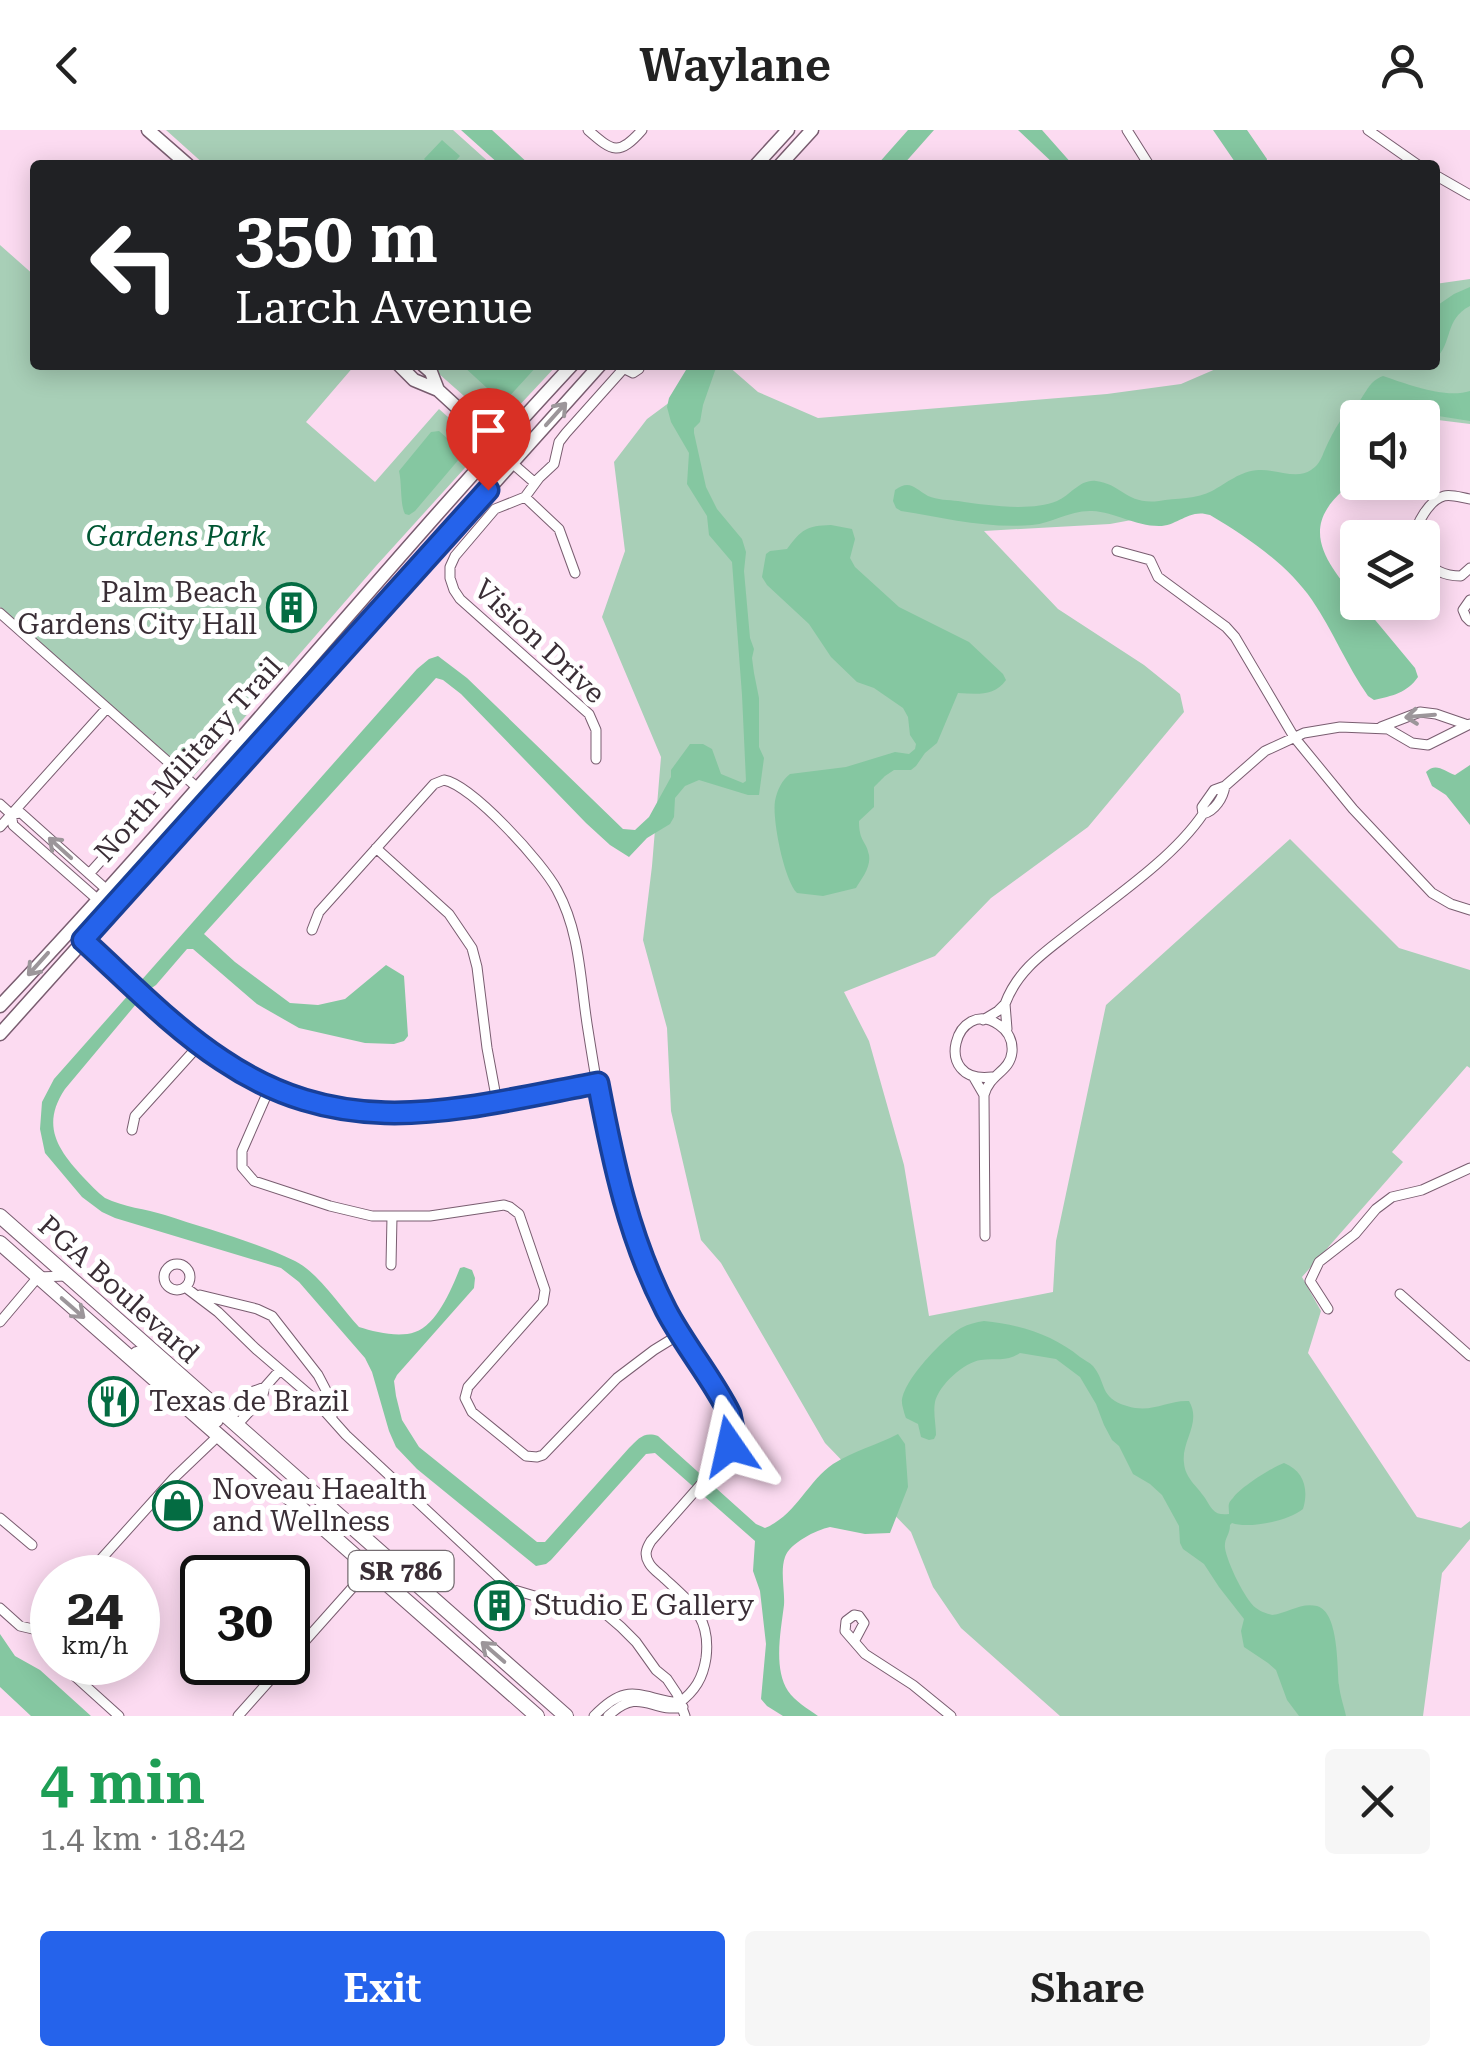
<!DOCTYPE html>
<meta charset="utf-8">
<style>
:root{--surface:#fff;--page:#f6f6f6;--text:#222;--muted:#767676;--accent:#2563eb}
body{margin:0;font-family:"Roboto Serif",serif;background:var(--page);color:var(--text);height:100vh;display:flex;flex-direction:column;font-size:38px;white-space:nowrap}
*{box-sizing:border-box;margin:0}
p{font-size:32px;color:var(--muted)}
.icon{flex:none;width:55px;height:55px;fill:none;stroke:currentColor;stroke-width:2;stroke-linecap:round;stroke-linejoin:round}
.map{position:relative;height:1586px;overflow:hidden}
.sheet{display:flex;flex-direction:column;background:var(--surface);flex:1}
.sheet>*{flex:none}
.top-card{position:absolute;left:30px;top:30px;width:1410px;height:210px;border-radius:10px;box-shadow:0 5px 25px #0003;background:#202124;color:#fff;overflow:hidden}
.controls{position:absolute;left:1340px;top:270px;display:grid;gap:20px}
.controls a{display:grid;place-items:center;width:100px;height:100px;border-radius:10px;background:var(--surface);box-shadow:0 5px 25px #0003;font-size:50px}
.speed{position:absolute;left:30px;top:1425px;display:flex;gap:20px;font-size:50px;font-weight:700;text-align:center}
.speed>*{display:grid;place-content:center;width:130px;height:130px;border-radius:50%;background:var(--surface);box-shadow:0 5px 25px #0003;line-height:1}
.speed small{font-size:25px;font-weight:400}
.speed .limit{border:5px solid #111;border-radius:15px;background:#fff;color:#111}
.pin{position:absolute;display:grid;place-items:center;width:85px;height:85px;color:#fff;margin:-102px -42px;border-radius:50% 50% 50% 0;rotate:-45deg;box-shadow:0 0 10px #0007}
.pin .icon{rotate:45deg}
.me{position:absolute;width:110px;margin:-55px;rotate:349deg;stroke-linejoin:round;filter:drop-shadow(0 0 8px #0008)}
.turn{display:flex;align-items:center;gap:35px;height:210px;padding:0 40px;font-size:45px}
.turn .icon{width:130px;height:130px;stroke-width:2.5}
.turn b{display:block;font-size:70px;line-height:85px}
.round{display:grid;place-items:center;flex:none;width:105px;height:105px;border-radius:10px;background:var(--page)}
.head{display:flex;align-items:center;justify-content:space-between;height:170px;padding:0 40px}
h1{font-size:60px;font-weight:600;line-height:75px;color:#1e9e55}
.cta{display:flex;gap:20px;margin-top:auto;padding:20px 40px}
.cta a{flex:1;height:115px;border-radius:10px;background:var(--accent);color:#fff;font-size:40px;font-weight:600;line-height:115px;text-align:center}
.cta a+a{background:var(--page);color:var(--text)}
header{display:flex;justify-content:space-between;align-items:center;height:130px;padding:0 40px;background:var(--surface);font-size:45px;font-weight:600}
.map>svg:first-child{display:block}
.green{fill:#a8cfb7}
.water{fill:#85c7a1}
.lines{fill:none;stroke-linecap:round;stroke-linejoin:round}
.street-casing{stroke:#795d70;stroke-width:11}
.secondary-casing{stroke:#795d70;stroke-width:15}
.primary-casing{stroke:#795d70;stroke-width:16}
.street{stroke:#fff;stroke-width:9}
.secondary{stroke:#fff;stroke-width:12}
.primary{stroke:#fff;stroke-width:14}
.oneway{stroke:#9c969a}
.route-casing{stroke:#184099;stroke-width:25}
.route{stroke:#2563eb;stroke-width:18}
.labels{text-anchor:middle;stroke-width:10;stroke-linejoin:round;paint-order:stroke}
.shield{fill:#fff;stroke:#756d72;stroke-width:2.5}
.shield-label{font-size:25px;font-weight:bold;fill:#3a2e36}
.park-label{font-size:28px;font-style:italic;fill:#005633;stroke:#fff}
.poi-label{font-size:28px;fill:#3a2e36;stroke:#fff;text-anchor:start}
.street-label{font-size:28px;fill:#3a2e36;stroke:#fff}
</style>
<header><svg class="icon" aria-label="back" viewBox="0 0 24 24"><path d="M15 5l-7 7 7 7"/></svg>Waylane<svg class="icon" aria-label="person" viewBox="0 0 24 24"><circle cx="12" cy="8" r="4"/><path d="M4 21q1-7 8-7t8 7"/></svg></header>
<div class="map">
<svg width="1470" height="1586" viewBox="0 0 1470 1586">
<rect width="100%" height="100%" fill="#fcdbf1"/>
<path class="green" d="M166,0h287l39,35h-287z
M0,115l35,31v89h320l-49,57 69,60 64,-73 44,39 -107,118 -184,212 -192,-171z
M1470,149v145l-48,-6h-64l-1,21 -64,51 -183,34 -126,7 74,78 86,56 36,29 4,18 -96,115 -97,71 -56,58 -91,36 25,49 35,124 25,151 124,-24 3,-51 50,-236 184,-166 109,109 71,22v98l-3,-2 -75,86 11,10 -101,115 19,34 -13,42 109,164 44,11 9,-7v18l-28,34 -19,143h-363l-99,-88 -28,-41 -22,-55 -86,-89 -104,-180 -20,-23 -30,-129 -4,-83 -24,-88 9,-74 9,-109 -59,-140 23,-66 -11,-89 33,-43 73,-54h7l31,27 60,26 289,-24 74,-10 44,-19h210v-81z
M429,235h128l-58,62z"/>
<path class="water" d="M461,0h31l38,35h-30z
M908,0h26l-31,35h-26z
M1018,0h24l31,35h-18z
M1213,0h34l20,29 -1,6h-29z
M442,10l18,16 -8,9h-22l-6,-6z
M1470,157v19c-26,13 -17,38 -35,53v-52l19,-13z
M462,235h76l-32,35h-6z
M689,235h28l-14,40 -3,17 -6,6v5l12,54 11,22 25,30 4,13 -2,19 6,67 4,11 -2,9 2,15 5,25v49l5,11 -5,37h-11l-49,-15 -14,6 -10,12 -1,19 -4,7 -23,14 -18,19 -19,-12 -24,-22 -125,-129 -18,-14 -7,-2 -232,256 31,28 55,41 28,2 27,-6 41,-34 18,11 4,60 -4,5 -10,3 -29,-1 -66,-15 -42,-24 -64,-55h-6l-31,36 -9,6 -82,98c-24,36 -8,60 18,88 7,7 14,15 22,21 18,9 41,11 60,17 42,14 91,27 130,46 23,11 46,47 64,66 16,5 40,11 56,5 22,-7 37,-44 45,-64l4,-1 8,3 3,8 -1,10 -77,87 -3,6 2,15 6,24 17,27 118,95h8l84,-94c9,-9 15,-17 29,-12l98,88 9,4c30,-12 43,-47 68,-64 20,-13 44,-19 65,-30l7,10 3,43 -18,46 -25,1 -35,-7c-14,3 -40,16 -45,30 -5,14 0,33 -1,48 -3,25 -11,63 4,86 7,10 20,18 30,25h-35l-16,-10 -6,-7 5,-55 -6,-53 -7,-20 2,-30 -100,-88 -9,1 -95,106 -5,4 -10,2 -119,-97 -21,-22 -7,-16 -17,-59 -7,-14 -66,-76 -18,-14 -166,-50 -13,-6 -20,-15 -37,-44 -5,-24 2,-27 12,-23 363,-410 12,-10 9,-3 29,22 156,151 12,1 14,-13 22,-40v-7l19,-26h13l9,5 9,25 22,9 3,-2 -4,-86 -10,-133 -23,-27 -2,-19 -20,-32 2,-31 -18,-31 -4,-15 2,-9z
M1383,246c24,8 62,23 87,15v30l-38,-6 -10,3h-64c0,11 2,46 -1,55 -6,13 -23,23 -30,36 -21,33 10,66 30,90l1,3 3,1 54,65 3,9c-11,16 -26,19 -44,23l-6,-4c-21,-30 -35,-65 -56,-96 -25,-36 -65,-63 -102,-85 -21,-7 -32,11 -51,11 -24,0 -44,-14 -67,-15 -22,-1 -39,12 -60,14 -44,4 -87,-7 -131,-14l-5,-3 -3,-7 2,-11c15,-11 20,-1 33,6 9,4 21,4 30,5 27,4 73,11 99,0 14,-6 23,-22 39,-20 26,3 30,24 63,20 16,-3 39,-2 53,-10 15,-8 28,-20 47,-21 17,-1 38,10 52,0 10,-6 11,-15 16,-25 4,-8 9,-19 15,-26 4,-6 11,-10 16,-16 9,-11 11,-22 25,-27z
M439,301l23,20 -2,7 -45,53 -6,4 -4,-1c-5,-9 -3,-31 -6,-43l32,-39z
M831,395l21,4 3,10 -5,19 5,9 44,40 70,35 34,32 3,6c-12,17 -30,14 -48,13l-21,50 -12,10 -9,13 -5,4h-17l-9,6 -11,11v20l-15,14c0,21 7,19 10,34 2,12 -7,23 -13,33l-33,8 -26,-3c-13,-13 -25,-74 -22,-92 2,-11 7,-21 15,-27l56,-7 49,-15 14,2 6,-5 1,-5 -6,-9 -2,-18 -5,-9 -29,-20 -17,-6 -26,-25 -22,-33 -42,-39 -5,-8 4,-23 4,-3 17,-2c15,-20 19,-23 44,-24z
M1470,635v60l-24,-30 -14,-9 -6,-14c10,-10 18,-1 29,3z
M984,1191c34,3 70,14 96,36 4,3 9,5 13,9 14,17 6,32 34,40 25,8 39,-6 62,-5 13,22 -8,40 -5,62 1,15 13,23 21,35 7,11 9,18 24,16 0,-8 -2,-10 4,-16 8,-11 38,-30 51,-35 20,8 25,26 19,46 -14,12 -55,20 -71,14l-2,2c0,10 -6,13 -5,23 2,14 20,52 31,60 5,4 10,5 16,7 16,-2 29,-13 45,-9 22,6 20,61 22,79 1,11 5,21 7,31h-47l-12,-16 -11,-30 -8,-7 -24,-16 -3,-16 3,-12 -25,-32 -15,-23 -21,-15 -3,-6 -1,-17 -17,-31 -12,-11 -17,-10 -14,-28 -7,-6 -8,-15 -8,-21 -16,-27 -24,-18 -36,-6c-13,9 -24,5 -39,7 -17,2 -42,25 -46,42 -2,10 1,23 1,33l-2,4 -5,1 -8,-3 -3,-13 -12,-6c-1,-2 -4,-13 -4,-15 -1,-21 42,-65 59,-75 8,-4 15,-6 23,-7z
M0,1504l15,22 25,14 51,46h-60l-31,-29z"/>
<g class="lines">
<defs>
<path id="street" d="M588,0c25,22 31,26 54,0
M1127,0l22,35
M1368,0l50,35
M1435,45l35,20
M625,235l2,5 6,3 6,-4 1,-4
M512,333l23,20
M525,367l-30,12 -40,47 -5,11v11l4,12 6,9 129,115 7,16v29
M525,367l14,-19 15,-14 5,-22 7,-9 59,-66
M525,367l34,32 16,44
M1414,408c2,-14 15,-38 30,-42 8,-2 18,2 26,3
M1117,421l33,9 8,17 68,50 9,10 59,100 59,72 79,84 19,11 19,6
M1422,426c11,14 21,20 39,20l9,-8
M1470,470l-7,10 3,7 4,4
M0,483l210,186
M1381,597l39,-15 16,2 29,10
M0,674l11,10 2,11 84,74
M13,684l8,-1 85,76
M1203,684c12,-3 20,-16 22,-28
M0,697l107,-119
M376,718l73,66 23,34 5,19 10,81 10,54
M89,744l81,-90
M70,799c110,99 192,196 354,184 58,-4 117,-19 174,-30
M312,800l7,-18 115,-128 10,-4c28,5 99,83 113,110 24,44 23,92 31,140 11,70 23,142 47,209 14,38 32,74 54,109 13,21 37,49 43,72 3,13 0,24 -6,36l-75,85c-5,8 -7,14 -2,22 3,6 11,11 16,16 27,25 46,39 41,79 -3,20 -11,33 -27,45
M1005,874c13,-35 40,-52 68,-74 42,-33 100,-72 130,-116l-1,-7 12,-17 11,-4 40,-35 39,-18 36,-6 48,2 24,14 16,2 42,-21
M983,890l15,-9 7,-7 2,25
M973,946l11,19c6,-22 26,-23 28,-43 1,-11 -4,-21 -13,-27 -43,-30 -69,60 -7,52
M270,957l-28,64v16l12,14 76,25 42,10h58l74,-11 6,2 9,7 26,76 -2,12 -75,85 -3,11 7,14 54,44 11,1 6,-2 74,-77 37,-28 26,-16
M984,965l1,141
M132,1000l3,-14 65,-72
M164 1147a13 13 0 1 1 26 0a13 13 0 1 1-26 0Z
M391,1135l1,-48
M185,1157l33,25 38,37 56,48 34,38 165,154 37,11 39,3 13,6 21,18 15,15 20,28 11,9 10,15 8,22
M1400,1164l70,62
M200,1165l57,14 15,7 46,59 11,21 3,21
M1328,1179l-18,-28 9,-19 36,-28 21,-25 16,-12 30,-7 48,-22
M0,1192l38,-45 28,-1
M229,1289l25,-28 11,-4
M236,1296l26,-28 3,-11 15,-17
M0,1388l32,27
M84,1448l90,-100 44,-42
M0,1478l20,18 17,4
M52,1483l-15,17 6,18 9,9
M855,1510l9,-17 -5,-7 -5,-1 -8,6 -1,10 20,23 48,31 38,31
M288,1530l81,-91
M59,1532l60,54
M238,1586l48,-54
M594,1586c34,-35 43,-19 85,-13
M608,1586c33,-31 43,-2 75,-9"/>
<path id="secondary" d="M148,0l40,35
M756,35l32,-35
M780,35l32,-35
M399,235l15,15 24,10 48,44 9,14 17,15
M423,235l8,7 7,18
M0,876c197,-208 377,-431 572,-641
M0,904l600,-669"/>
<path id="primary" d="M0,1086l566,500
M0,1113l537,473
M137,1224l79,66"/>
</defs>
<use href="#street" class="street-casing"/>
<use href="#secondary" class="secondary-casing"/>
<use href="#primary" class="primary-casing"/>
<use href="#street" class="street"/>
<use href="#secondary" class="secondary"/>
<use href="#primary" class="primary"/>
</g>
<defs><path id="oneway-shaft" d="M-6 0H5M1.5-3L5.5 0L1.5 3" fill="none" stroke-width="1.6" stroke-linecap="round" stroke-linejoin="round" transform="scale(2.5)"/></defs>
<g class="oneway">
<use href="#oneway-shaft" transform="translate(556 284) rotate(-48)"/>
<use href="#oneway-shaft" transform="translate(1420 586) rotate(175)"/>
<use href="#oneway-shaft" transform="translate(60 718) rotate(-138)"/>
<use href="#oneway-shaft" transform="translate(38 834) rotate(132)"/>
<use href="#oneway-shaft" transform="translate(73 1178) rotate(41)"/>
<use href="#oneway-shaft" transform="translate(493 1522) rotate(-139)"/>
</g>
<g class="lines">
<defs>
<path id="route" d="M488,360l-405,450c44,40 90,88 139,120 126,85 240,48 376,23 15,79 31,155 68,227 19,36 46,68 64,104l3,15 -3,17"/>
</defs>
<use href="#route" class="route-casing"/>
<use href="#route" class="route"/>
</g>
<defs>
<symbol id="building-ring" viewBox="-11 -11 22 22"><circle r="9.5" fill="#fff" stroke="#046c42" stroke-width="1.5"/><path d="M-4-6H4V6H1V3H-1V6H-4ZM-2.5-4.3h1.7v1.8h-1.7ZM.8-4.3h1.7v1.8H.8ZM-2.5-1h1.7V.8h-1.7ZM.8-1h1.7V.8H.8Z" fill="#046c42"/></symbol>
<symbol id="restaurant-ring" viewBox="-11 -11 22 22"><circle r="9.5" fill="#fff" stroke="#046c42" stroke-width="1.5"/><path d="M-5-6h1v4h1v-4h1v4h1v-4h1v5L-1.5 .5V6h-2V.5L-5-1ZM5-6V6H3V1.5H1.5Q1.5-4 5-6Z" fill="#046c42"/></symbol>
<symbol id="shop-ring" viewBox="-11 -11 22 22"><circle r="9.5" fill="#fff" stroke="#046c42" stroke-width="1.5"/><path d="M-5-2.5h2.3a2.7 3.5 0 0 1 5.4 0H5L5.5 6h-11ZM-1.5-2.5h3a1.5 2.3 0 0 0-3 0Z" fill="#046c42"/></symbol>
</defs>
<g fill-rule="evenodd">
<use href="#building-ring" x="264" y="450" width="55" height="55"/>
<use href="#restaurant-ring" x="86" y="1244" width="55" height="55"/>
<use href="#shop-ring" x="150" y="1348" width="55" height="55"/>
<use href="#building-ring" x="472" y="1448" width="55" height="55"/>
</g>
<g class="labels">
<rect class="shield" x="348.5" y="1421" width="105" height="40" rx="8"/>
<g class="shield-label">
<text x="401" y="1450">SR 786</text>
</g>
<g class="park-label">
<text x="176" y="416">Gardens Park</text>
</g>
<g class="poi-label">
<text x="257" y="472" text-anchor="end">Palm Beach<tspan x="257" dy="32">Gardens City Hall</tspan></text>
<text x="149" y="1281">Texas de Brazil</text>
<text x="212" y="1369">Noveau Haealth<tspan x="212" dy="32">and Wellness</tspan></text>
<text x="534" y="1485">Studio E Gallery</text>
</g>
<g class="street-label">
<text transform="translate(540 511) rotate(43)" y="10">Vision Drive</text>
<text transform="translate(188 629) rotate(-48)" y="10">North Military Trail</text>
<text transform="translate(119 1159) rotate(42)" y="10">PGA Boulevard</text>
</g>
</g>
</svg>
<div class="controls">
<a><svg class="icon" aria-label="sound" viewBox="0 0 24 24"><path d="M4 9h4l5-4v14l-5-4H4zM17 9q2 3 0 6"/></svg></a>
<a><svg class="icon" aria-label="layers" viewBox="0 0 24 24"><path d="M12 4l9 5-9 5-9-5zM3 14l9 5 9-5"/></svg></a>
</div>
<div class="speed"><div>24<small>km/h</small></div><div class="limit">30</div></div>
<div class="pin" style="left:488px;top:360px;background:#d93025"><svg class="icon" aria-label="arrive" viewBox="0 0 24 24"><path d="M6 21V4h12l-3 4 3 4H6"/></svg></div>
<svg class="me" style="left:730px;top:1316px" viewBox="-20 -20 40 40"><path d="M0-17L14 15 0 8-14 15z" fill="#2563eb" stroke="#fff" stroke-width="4"/></svg>
<div class="top-card">
<div class="turn"><svg class="icon" aria-label="left" viewBox="0 0 24 24"><path d="M17 20v-9H6M10 6l-5 5 5 5"/></svg><div><b>350 m</b>Larch Avenue</div></div>
</div>
</div>
<section class="sheet">
<div class="head"><div><h1>4 min</h1><p>1.4 km · 18:42</p></div><a class="round"><svg class="icon" aria-label="close" viewBox="0 0 24 24"><path d="M6 6l12 12M18 6L6 18"/></svg></a></div>
<div class="cta"><a>Exit</a><a>Share</a></div>
</section>
